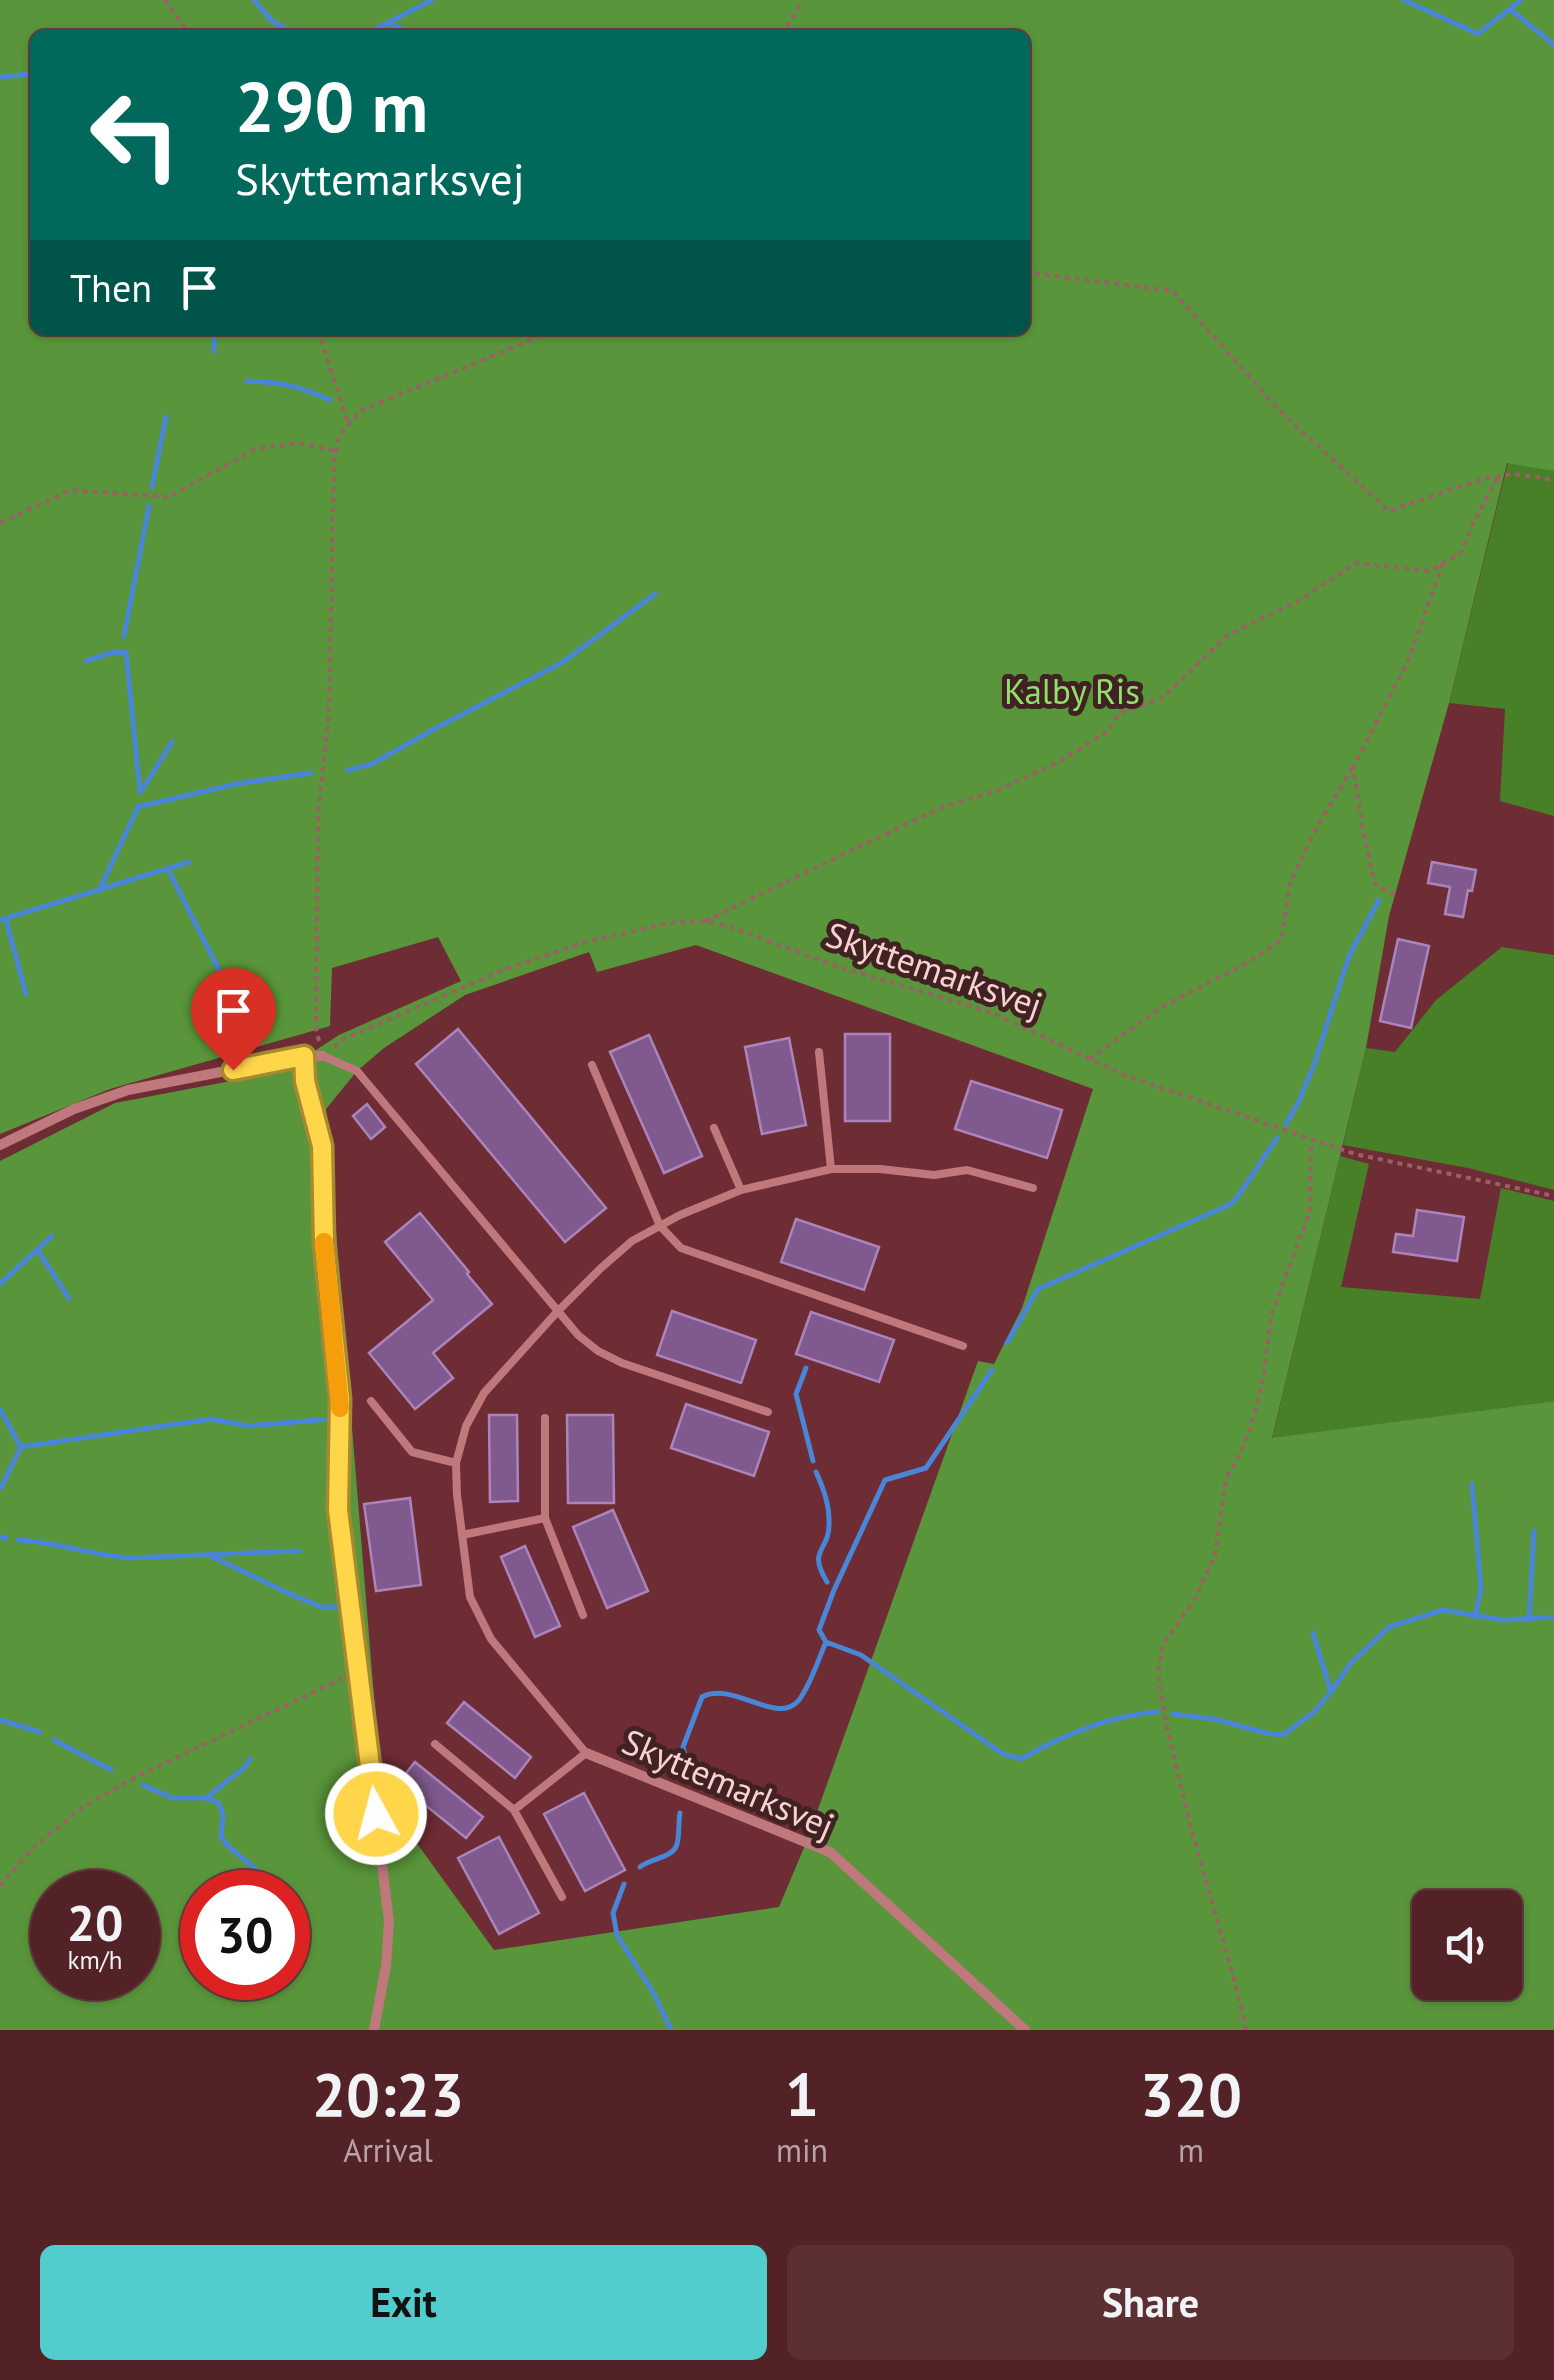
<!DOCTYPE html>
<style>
:root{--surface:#522227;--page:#5c2f33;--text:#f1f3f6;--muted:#b5a4a7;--line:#683f44;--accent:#52cdce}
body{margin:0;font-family:"PT Sans",sans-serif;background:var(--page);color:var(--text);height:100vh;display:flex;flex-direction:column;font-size:38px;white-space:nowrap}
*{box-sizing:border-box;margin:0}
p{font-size:32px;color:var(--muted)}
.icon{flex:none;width:55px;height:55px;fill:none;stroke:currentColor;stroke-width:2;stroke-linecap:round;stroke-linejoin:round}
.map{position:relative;height:2030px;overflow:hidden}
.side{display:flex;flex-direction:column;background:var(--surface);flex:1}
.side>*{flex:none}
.hud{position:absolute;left:30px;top:30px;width:1000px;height:305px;border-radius:15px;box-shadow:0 2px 8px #0004,0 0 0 2px var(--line);background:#00695c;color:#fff;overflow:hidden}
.fabs{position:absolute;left:1412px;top:1890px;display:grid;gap:20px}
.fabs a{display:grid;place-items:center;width:110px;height:110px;border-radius:15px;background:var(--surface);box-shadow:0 2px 8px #0004,0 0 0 2px var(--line);font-size:50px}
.speed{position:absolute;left:30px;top:1870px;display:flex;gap:20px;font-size:50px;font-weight:700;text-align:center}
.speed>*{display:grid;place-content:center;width:130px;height:130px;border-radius:50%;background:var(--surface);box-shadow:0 2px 8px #0004,0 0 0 2px var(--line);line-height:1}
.speed small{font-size:25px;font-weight:400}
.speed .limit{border:15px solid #d22;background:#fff;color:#111}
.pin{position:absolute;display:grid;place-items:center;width:85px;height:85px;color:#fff;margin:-102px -42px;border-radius:50% 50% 50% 0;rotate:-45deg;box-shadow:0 0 10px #0007}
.pin .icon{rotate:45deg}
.me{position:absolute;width:110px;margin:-55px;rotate:353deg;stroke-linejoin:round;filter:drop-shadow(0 0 8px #0008)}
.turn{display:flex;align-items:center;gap:35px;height:210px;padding:0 40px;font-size:45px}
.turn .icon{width:130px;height:130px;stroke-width:2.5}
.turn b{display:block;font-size:70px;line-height:85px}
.then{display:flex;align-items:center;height:95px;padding:0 40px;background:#0003;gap:20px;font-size:38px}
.eta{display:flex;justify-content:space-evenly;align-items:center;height:170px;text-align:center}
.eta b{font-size:60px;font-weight:700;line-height:70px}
.primary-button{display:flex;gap:20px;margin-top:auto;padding:20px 40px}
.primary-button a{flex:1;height:115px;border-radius:15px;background:var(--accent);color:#111;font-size:40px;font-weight:700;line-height:115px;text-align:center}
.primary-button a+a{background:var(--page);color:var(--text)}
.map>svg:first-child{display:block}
.green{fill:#478027}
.forest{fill:#59953a;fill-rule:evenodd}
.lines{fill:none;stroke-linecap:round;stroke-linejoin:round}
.stream{stroke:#4a86d7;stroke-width:5}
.building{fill:#80598e;stroke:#ac84bc;stroke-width:2.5}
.path{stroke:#9a6066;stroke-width:4;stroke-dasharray:5 5;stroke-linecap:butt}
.service{stroke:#bf787c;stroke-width:8}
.minor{stroke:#bf787c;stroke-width:10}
.route-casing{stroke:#a68a30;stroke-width:25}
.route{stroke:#ffd54a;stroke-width:18}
.slow{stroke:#f59e0b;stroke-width:18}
.labels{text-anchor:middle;stroke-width:10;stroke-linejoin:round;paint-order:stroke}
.park-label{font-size:35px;fill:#92e06c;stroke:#402223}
.street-label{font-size:35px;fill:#fad0d1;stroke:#402223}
</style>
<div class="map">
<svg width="1554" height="2030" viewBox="0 0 1554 2030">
<rect width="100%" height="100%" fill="#6e2d34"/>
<path class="green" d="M1508,462l46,9v345l-54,-15 5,-92 -56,-6z
M1502,947l52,8v235l-86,-22 -125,-23 23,-97 29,4 41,-52z
M1340,1156l29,8 -28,123 139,12 21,-111 53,13v200l-282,38z"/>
<path class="forest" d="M0,0h1554v471l-47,-8 -58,240 -60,213 -23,132 -94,390 282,-37v629h-1554v-869l115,-58 169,-32 55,-36 122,-54 -23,-44 -106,31 -2,58 -220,63 -110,45zM35,35h990v295h-990zM696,945l397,144 -71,219 -28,56 -16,-3 -172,482 -27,64 -285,43 -112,-155 -56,-686 31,-38 27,-23 81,-53 124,-43 8,20zM52,1892h86v86h-86zM202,1892h86v86h-86zM1430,1908h75v74h-75z"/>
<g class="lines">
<path class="stream" d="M254,0l18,21 26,14
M1404,0l74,34 43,-34
M1510,9l44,36
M390,24l30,11
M364,35l68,-35
M0,77l31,-3
M214,330v21
M247,381c33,1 52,5 83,19
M152,487l14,-70
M124,636l25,-130
M86,661l25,-8 15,-1 14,140
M348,770l24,-6 66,-37 125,-65 92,-68
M142,790l30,-48
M168,869l84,167
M99,891l39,-84 98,-23 75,-11
M0,920l189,-58
M6,920l20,74
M1286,1124l12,-21 16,-38 35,-109 30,-56
M38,1251l31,47
M0,1284l52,-48
M1007,1343l31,-54 191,-84 7,-6 41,-61
M806,1368l-10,26 17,67
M992,1370l-66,98 -41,12 -51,110 -15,40 7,12 35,13 142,99 18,5c42,-24 88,-44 137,-47
M0,1409l20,37
M816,1472c7,15 13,32 13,48 2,33 -23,27 -2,62
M1472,1484l9,105 -6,28
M1,1488l20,-41 190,-28 37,7 82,-7
M0,1537l6,1
M18,1540c38,2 73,15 111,18l170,-7
M211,1556l77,37 33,14h15
M1529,1620l5,-89
M1313,1633l18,59
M1173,1714l41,5 52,14 17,2 31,-23 17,-20 19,-28 39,-37 54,-17 60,10 51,-3
M0,1720l40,12
M54,1740l57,30
M691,1778l-8,-31 19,-50c31,-17 75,30 97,3 12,-16 19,-40 27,-58
M143,1785l29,13h34l12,4 5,12 -2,23 7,9 55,46
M206,1798l39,-31 5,-8
M640,1867c9,-8 30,-9 36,-20 4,-8 2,-24 4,-34
M624,1884l-11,29 4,22 37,59 17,36
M288,1895l11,9"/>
</g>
<path class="building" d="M1432,862l44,8 -4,21 -4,-1 -5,27 -18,-3 5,-27 -22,-4z
M1398,939l31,7 -18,82 -31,-7z
M458,1029l148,179 -41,34 -149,-178z
M845,1034h45v87h-45z
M649,1035l53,121 -38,17 -54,-121z
M789,1038l17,87 -44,9 -17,-87z
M971,1081l91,29 -15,48 -92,-29z
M367,1104l18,23 -14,12 -18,-23z
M1417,1210l47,7 -7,44 -64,-9 3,-18 17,2z
M420,1213l49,59 -2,2 25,30 -59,49 20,25 -38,31 -46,-56 64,-53 -48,-58z
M796,1219l83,28 -15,43 -83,-28z
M672,1311l84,29 -15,43 -84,-28z
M811,1312l83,28 -15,42 -83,-28z
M686,1404l83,28 -15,44 -83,-28z
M489,1415h28l1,86 -28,1z
M567,1415h46l1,88h-46z
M410,1498l11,87 -45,6 -12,-87z
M613,1510l35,81 -41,17 -34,-81z
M525,1546l35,80 -25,11 -34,-80z
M464,1702l67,55 -16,21 -68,-55z
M415,1762l68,55 -17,21 -68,-55z
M584,1793l41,77 -40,21 -41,-77z
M499,1837l40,76 -40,21 -41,-76z"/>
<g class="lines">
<path class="path" d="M165,0l25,35
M782,35l21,-35
M1025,272l148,19 105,118 111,102 96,-33 30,-4 39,6
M318,330l30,93
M0,523l71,-33 98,7 86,-48 45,-6 34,8
M1395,895l-20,-11 -12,-54 -10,-63 55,-106 35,-98
M705,921l235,-113 55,-17 60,-27 52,-32 12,-19 42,-14 67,-64 70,-34 58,-38 73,8 32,-18 13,-31 24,-45
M319,1041l-3,-12 2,-215 11,-102 5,-254 5,-22 21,-25 195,-81
M334,1047l10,-8 161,-70 80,-27 84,-19 36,-2 26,6 105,39 157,47 131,62 231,79 199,42
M1089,1059l76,-54 82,-42 34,-23 9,-57 28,-58 35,-58
M0,1886l31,-36 50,-42 55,-31 209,-100
M1246,2030l-9,-40 -46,-162 -25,-104 -8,-51 5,-28 33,-48 19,-43 11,-75 17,-32 12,-34 9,-39 7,-59 39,-104 1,-70"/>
<path class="service" d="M819,1052l12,117
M323,1056l34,15 221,264 20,16 24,12 146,49
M592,1065l68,161 21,22 282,98
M714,1128l27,62
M371,1401l41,51 44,11
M545,1418v100l38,97
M462,1535l83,-17
M435,1744l79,66 48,87
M514,1810l72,-57 -95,-114 -21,-42 -13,-102 -1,-32 10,-37 18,-33 73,-81 44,-44 31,-27 48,-26 61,-25 90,-21h49l54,6 33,-5 66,18"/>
<path class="minor" d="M303,1056l2,25 17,65 2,97 16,156 -2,111 51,411 -3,45 -12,64
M0,1145l74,-36 54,-19 175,-34h20
M586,1753l244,99 195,178"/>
</g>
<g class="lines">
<defs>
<path id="route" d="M233,1070l71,-14 1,25 17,65 2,97 16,156 -2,111 38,304"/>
</defs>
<use href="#route" class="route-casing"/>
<use href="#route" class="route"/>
<path class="slow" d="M324,1242l16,166"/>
</g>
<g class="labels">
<g class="park-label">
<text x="1072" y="704">Kalby Ris</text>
</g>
<g class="street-label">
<text transform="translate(934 970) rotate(19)" y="12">Skyttemarksvej</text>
<text transform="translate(728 1784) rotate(23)" y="12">Skyttemarksvej</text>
</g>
</g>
</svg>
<div class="fabs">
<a><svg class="icon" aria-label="sound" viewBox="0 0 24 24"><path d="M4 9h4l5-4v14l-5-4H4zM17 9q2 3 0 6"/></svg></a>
</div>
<div class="speed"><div>20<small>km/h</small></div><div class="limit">30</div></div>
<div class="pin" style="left:233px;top:1070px;background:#d93025"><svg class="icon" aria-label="arrive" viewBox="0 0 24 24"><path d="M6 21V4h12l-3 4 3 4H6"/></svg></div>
<svg class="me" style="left:376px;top:1814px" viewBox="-20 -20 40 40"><circle r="17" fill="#ffd54a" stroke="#fff" stroke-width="3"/><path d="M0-11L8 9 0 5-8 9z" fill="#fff"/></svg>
<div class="hud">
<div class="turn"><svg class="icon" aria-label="left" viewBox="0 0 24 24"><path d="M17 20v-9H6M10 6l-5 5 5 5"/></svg><div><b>290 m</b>Skyttemarksvej</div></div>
<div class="then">Then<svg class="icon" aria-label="arrive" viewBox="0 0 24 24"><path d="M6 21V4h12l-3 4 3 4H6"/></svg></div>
</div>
</div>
<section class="side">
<div class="eta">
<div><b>20:23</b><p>Arrival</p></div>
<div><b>1</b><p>min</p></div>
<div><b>320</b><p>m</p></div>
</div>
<div class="primary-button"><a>Exit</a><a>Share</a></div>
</section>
